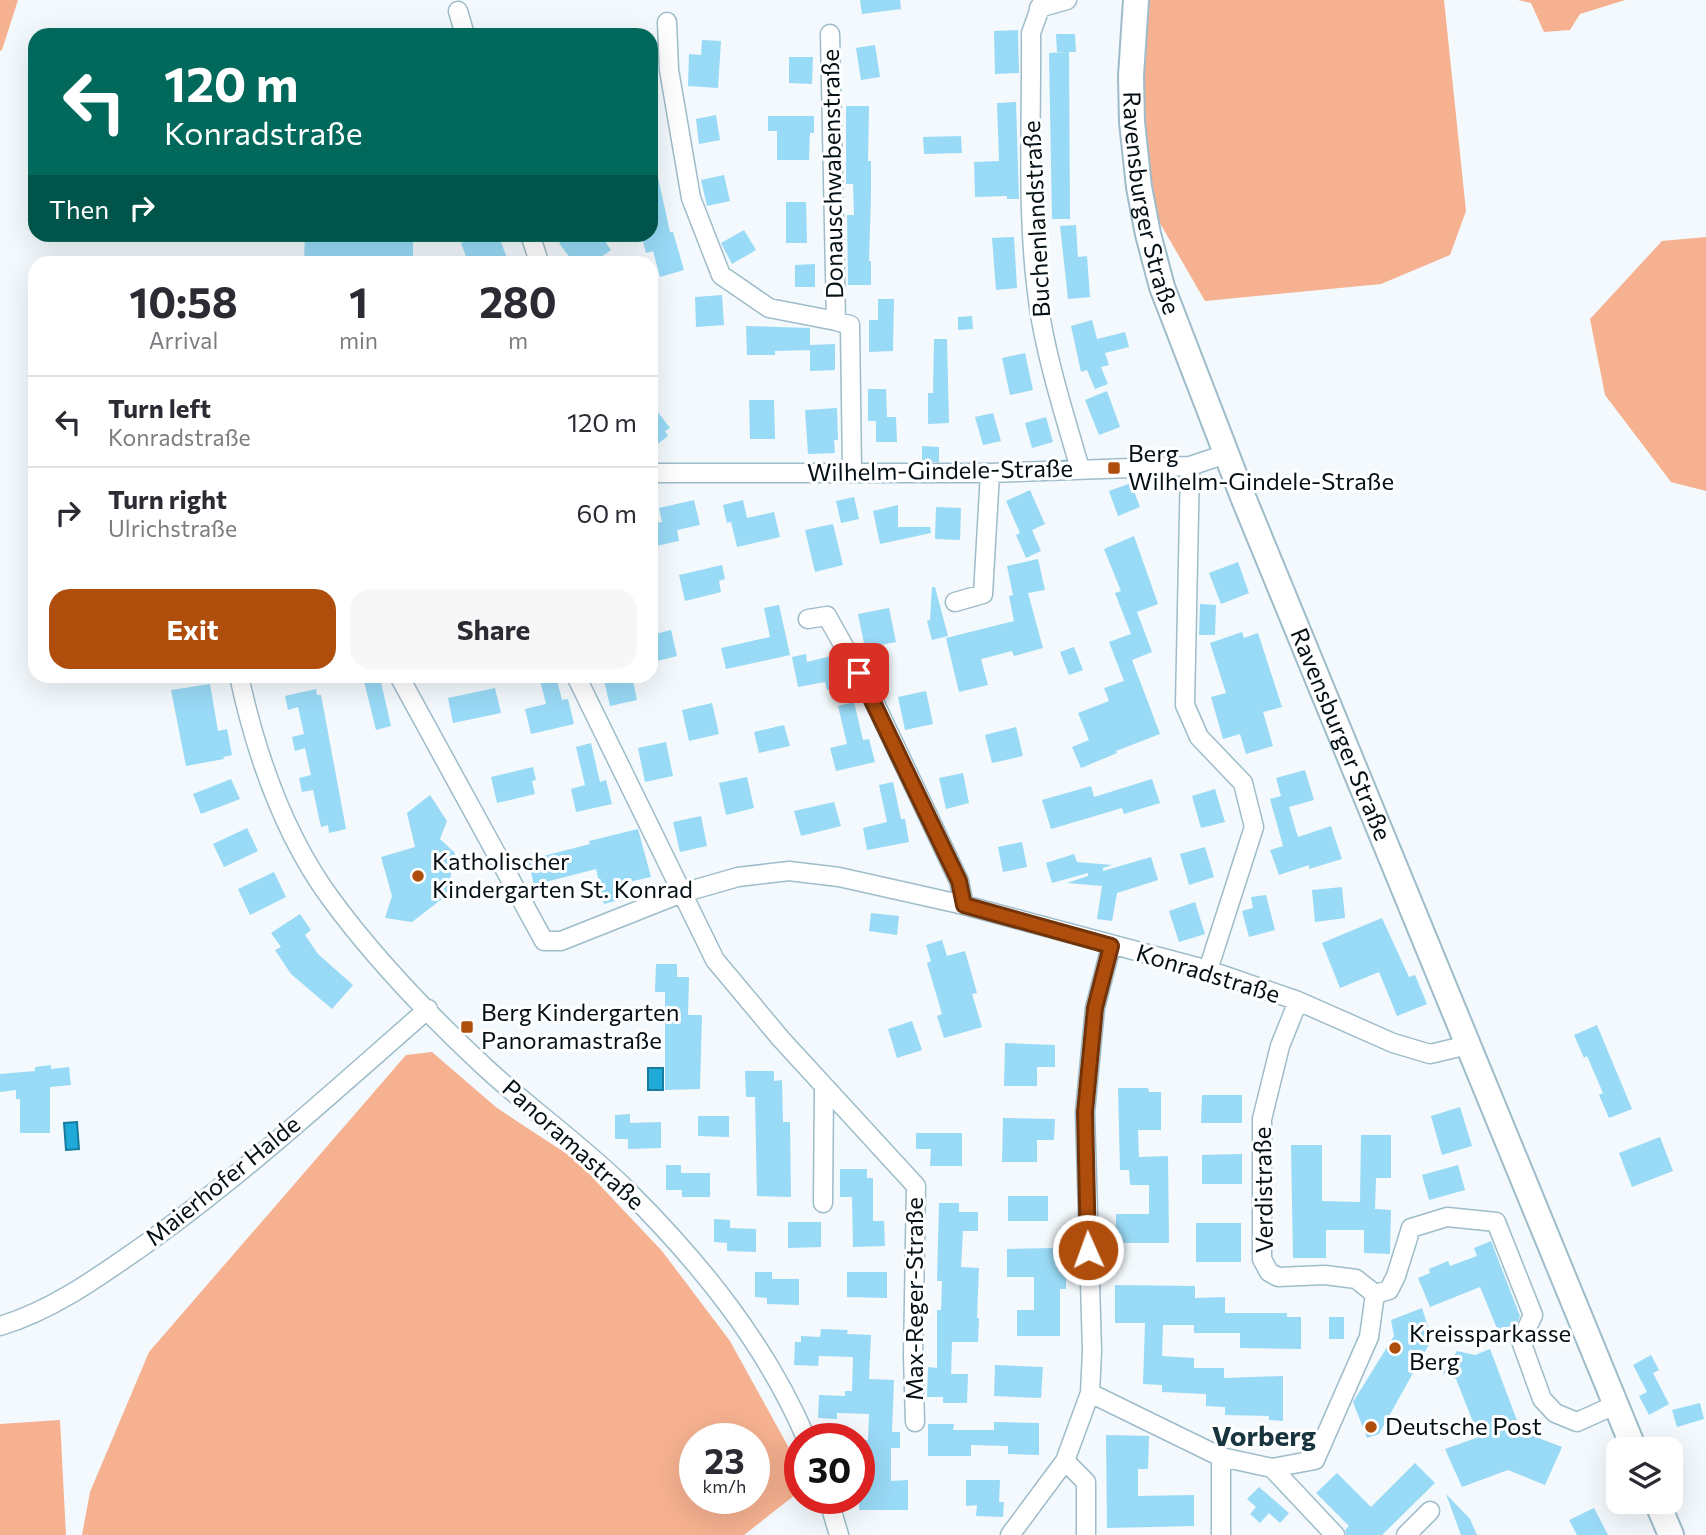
<!DOCTYPE html>
<meta charset="utf-8">
<style>
:root{--surface:#fff;--page:#f7f7f7;--text:#2b2b33;--muted:#7c7c81;--line:#e1e1e2;--accent:#af4e0c}
body{margin:0;font-family:Commissioner,sans-serif;background:var(--page);color:var(--text);height:100vh;display:flex;flex-direction:column;font-size:26px;white-space:nowrap}
*{box-sizing:border-box;margin:0}
p{font-size:23px;color:var(--muted)}
.icon{flex:none;width:38px;height:38px;fill:none;stroke:currentColor;stroke-width:2;stroke-linecap:round;stroke-linejoin:round}
.map{position:relative;flex:1;overflow:hidden}
.side{position:absolute;left:28px;top:256px;width:630px;height:427px;display:flex;flex-direction:column;background:var(--surface);border-radius:21px;box-shadow:0 7px 28px #0002}
.side>*{flex:none}
.banner{position:absolute;left:28px;top:28px;width:630px;height:214px;border-radius:21px;box-shadow:0 7px 28px #0002;background:#00695c;color:#fff;overflow:hidden}
.fabs{position:absolute;left:1606px;top:1437px;display:grid;gap:14px}
.fabs a{display:grid;place-items:center;width:77px;height:77px;border-radius:14px;background:var(--surface);box-shadow:0 7px 28px #0002;font-size:35px}
.speed{position:absolute;left:679px;top:1423px;display:flex;gap:14px;font-size:35px;font-weight:700;text-align:center}
.speed>*{display:grid;place-content:center;width:91px;height:91px;border-radius:50%;background:var(--surface);box-shadow:0 7px 28px #0002;line-height:1}
.speed small{font-size:18px;font-weight:400}
.speed .limit{border:10px solid #d22;background:#fff;color:#111}
.pin{position:absolute;display:grid;place-items:center;width:60px;height:60px;color:#fff;margin:-30px;border-radius:14px;box-shadow:0 4px 10px #0006}
.me{position:absolute;width:77px;margin:-38px;rotate:358deg;stroke-linejoin:round;filter:drop-shadow(0 0 5px #0008)}
.turn{display:flex;align-items:center;gap:24px;height:147px;padding:0 21px;font-size:32px}
.turn .icon{width:91px;height:91px;stroke-width:2.5}
.turn b{display:block;font-size:49px;line-height:60px}
.then{display:flex;align-items:center;height:66px;padding:0 21px;background:#0003;gap:14px;font-size:26px}
.eta{display:flex;justify-content:space-evenly;align-items:center;height:119px;text-align:center}
.eta b{font-size:42px;font-weight:700;line-height:49px}
.primary-button{display:flex;gap:14px;margin-top:auto;padding:14px 21px}
.primary-button a{flex:1;height:80px;border-radius:21px;background:var(--accent);color:#fff;font-size:28px;font-weight:700;line-height:80px;text-align:center}
.primary-button a+a{background:var(--page);color:var(--text)}
ul{padding:0;list-style:none}
li{display:flex;align-items:center;gap:21px;height:91px;padding:0 21px;border-top:2px solid var(--line)}
li div{flex:1}
li b{display:block;font-size:26px}
li em{font-style:normal}
.map>svg:first-child{display:block}
.green{fill:#f6b190;fill-rule:evenodd}
.water{fill:#1faad8;stroke:#177c9e;stroke-width:2}
.building{fill:#99daf6}
.lines{fill:none;stroke-linecap:round;stroke-linejoin:round}
.minor-casing{stroke:#9ebcca;stroke-width:21}
.secondary-casing{stroke:#9ebcca;stroke-width:28}
.minor{stroke:#fff;stroke-width:18}
.secondary{stroke:#fff;stroke-width:24}
.route-casing{stroke:#723308;stroke-width:18}
.route{stroke:#af4e0c;stroke-width:12}
.poi-dot{fill:#af4e0c;stroke:#fff;stroke-width:2.5}
.labels{text-anchor:middle;stroke-width:6;stroke-linejoin:round;paint-order:stroke}
.street-label{font-size:24px;fill:#051015;stroke:#fff}
.poi-label{font-size:24px;fill:#051015;stroke:#fff;text-anchor:start}
.quarter-label{font-size:28px;font-weight:bold;fill:#18343f;stroke:#fff}
</style>
<div class="map">
<svg width="1706" height="1535" viewBox="0 0 1706 1535">
<rect width="100%" height="100%" fill="#f3f9fc"/>
<path class="green" d="M0,0h18l-16,50 -2,1z
M1136,0h308l22,211 -16,44 -69,29 -176,17 -66,-114z
M1518,0h107l-45,14 -10,16 -26,2 -13,-29z
M1706,237v254l-35,-9 -66,-87 -15,-76 72,-78z
M432,1052l65,56 79,52 86,91 68,90 70,127v23l-56,44h-662l8,-43 59,-140 257,-297zM695,1438h59v60h-59z
M60,1420l6,115h-66v-111z"/>
<path class="water" d="M648,1068h15v22h-15z
M77,1122l2,27 -13,1 -2,-27z"/>
<path class="building" d="M860,0h40l1,9 -39,5z
M1018,30l1,43 -24,1 -1,-43z
M1056,34h19l1,18h-7l1,167h-18l-3,-166 17,-1h-9z
M702,40l19,1 -3,47 -30,-2 1,-32 12,1z
M875,45l5,32 -19,3 -5,-32z
M789,57h24l-1,27 -23,-1z
M1016,102l3,97h-12v-3l-32,1 -1,-35 25,-1 -2,-58z
M846,106h23l-1,55h3v34l-2,66h2v24h-23l-1,-70h7l-1,-31h-7z
M716,115l4,25 -21,4 -3,-25z
M768,116h46v17h-4l-1,27h-32v-29h-9z
M961,136l1,17 -38,1 -1,-17z
M651,173h6l13,59h3l11,38 -24,7 -7,-26 -7,2 -5,-19h10z
M724,175l6,26 -23,5 -6,-26z
M786,202h20l1,41h-21z
M1076,225l2,32 9,-1 3,41 -22,2 -8,-73z
M744,230l12,20 -24,14 -11,-21z
M305,234h108v28h-109z
M471,234h27l9,24 -12,4h-27l-7,-19 12,-4z
M572,234h28l11,16 -17,12h-21l-14,-19z
M1014,237l3,51 -21,2 -4,-52z
M815,264v23h-20v-22z
M722,295l2,30 -28,2 -1,-30z
M878,299h16l-1,52 -24,1v-32h9z
M972,316l1,13 -15,1v-13z
M1092,320l5,19 28,-7 4,15 -24,6 4,12 -8,2 7,17 -13,5 -8,-19 -6,2 -10,-46z
M746,326l64,2v22l-35,1v4h-28z
M934,339h13l2,84 -21,1v-31h5z
M835,344v26l-25,1v-26z
M1025,353l8,37 -23,5 -8,-37z
M868,389h18l1,28h9l1,25h-21v-21h-8z
M1107,391l13,36 -21,8 -14,-35z
M749,400h25l1,39h-25z
M651,403l19,25 -5,3 3,5 -17,13z
M837,408l1,32h-4l1,13 -27,1 -3,-44z
M993,413l8,28 -18,4 -8,-28z
M1046,417l7,25 -21,6 -7,-25z
M922,446l17,1v15h-17z
M1131,483l9,24 -22,9 -9,-25z
M1030,490l15,34 -13,6 9,21 -15,7 -10,-23 4,-2 -14,-32z
M854,497l5,22 -18,4 -5,-22z
M694,500l6,25 -23,5 2,11 -23,5 -5,-22 11,-2 -3,-14z
M743,500l4,18 27,-6 6,25 -43,10 -6,-25 -4,1 -4,-18z
M898,505v22h32l1,6 -51,11 -7,-33z
M936,507l25,1 -1,32 -25,-1z
M833,524l10,41 -28,7 -10,-42z
M1134,536l24,68 -21,8 15,40 -20,8 28,74 -44,17 1,2 -36,15 -9,-21 17,-7 -11,-27 31,-12 -5,-13 20,-7 -15,-39 22,-8 -16,-41 6,-2 -17,-42z
M1038,559l7,31 -17,3 15,55 -29,8 -2,-5 -31,8 7,26 -29,7 -13,-54 68,-17 -5,-25 4,-1 -6,-29z
M1238,562l11,31 -28,11 -12,-31z
M722,565l3,14 -6,2 2,11 -36,9 -6,-26z
M932,587h3l13,49 -16,4 -5,-19 3,-1z
M1200,604l16,1 -1,30h-16z
M779,605l11,50 -64,14 -5,-21 49,-11 -6,-29z
M889,608l7,34 -31,6 -7,-34z
M671,630l6,26 -24,6 -2,-27z
M1242,632l2,6 14,-5 24,74 -19,5 10,34 -27,8 -6,-20 -17,5 -12,-42 15,-4 -16,-50z
M1074,647l9,23 -14,5 -9,-23z
M806,654l1,8 24,-6 4,18 6,-1 2,14 -16,3 -2,-8 -27,5 -6,-30z
M539,676h17l6,24 6,-1 6,25 -43,10 -6,-25 21,-5z
M603,676h29l5,24 -27,6z
M380,678l11,48 -15,4 -12,-49z
M210,684l8,47 9,-2 5,26 -9,2 1,2 -38,7 -15,-76z
M495,688l6,25 -48,10 -5,-25z
M316,689l1,6h4l25,134 -17,4 -1,-8 -7,2 -8,-37 -11,2 -3,-14 12,-3 -6,-27 -10,3 -3,-14 12,-3 -6,-27 -10,3 -3,-14z
M926,691l7,33 -28,6 -7,-33z
M854,702l9,38 6,-1 6,23 -39,9 -6,-23 17,-4 -9,-38z
M712,703l7,31 -30,7 -7,-31z
M784,725l6,21 -31,7 -5,-21z
M1016,727l7,29 -31,7 -7,-28z
M666,742l7,34 -28,6 -7,-34z
M591,743l9,39 6,-2 6,24 -36,8 -5,-23 14,-4 -9,-38z
M533,767l3,13 -4,1 3,13 -38,9 -6,-26z
M1305,770l9,30 -25,7 9,30 33,-11 11,33 -33,10v-4l-30,10 -9,-25 13,-4 -13,-47 11,-3 -5,-18z
M963,773l6,30 -23,6 -7,-31z
M747,777l7,31 -28,7 -7,-32z
M231,779l9,20 -39,15 -8,-20z
M1152,779l8,24 -36,11 -2,-6 -71,21 -9,-29 49,-14 3,11z
M893,782l8,37h4l4,23 -42,8 -4,-22 24,-6 -8,-37z
M1215,789l10,33 -24,6 -9,-32z
M430,795l17,26 -7,18 15,14 -8,42 -35,27 -27,-4 7,-22 -11,-39 34,-10 -8,-34z
M834,802l7,24 -40,10 -7,-25z
M701,816l6,30 -27,6 -7,-30z
M247,828l11,23 -34,16 -11,-23z
M638,829l13,48 -36,8 4,15 -15,4 -8,-35 -62,16 -6,-25 62,-16 -1,-3z
M1022,842l5,25 -24,5 -5,-25z
M1205,847l9,30 -25,8 -9,-31z
M1074,854l3,8 35,3 -9,3v3l48,-14 7,23 -41,13 -5,28 -15,-2 5,-33 -35,-3 21,-7v-3l-36,10 -6,-20z
M274,872l12,25 -36,18 -12,-26z
M1342,887l3,31 -30,4 -3,-32z
M1266,895l9,35 -26,7 -7,-26 11,-3 -2,-11z
M1195,902l10,32 -26,8 -10,-31z
M871,913l28,3 -2,19 -28,-4z
M300,914l11,16 -6,5 13,19 35,31 -21,24 -41,-35 -16,-24 6,-3 -10,-14z
M1382,918l27,59 6,-2 12,29 -30,12 -18,-44 -39,16 -18,-45z
M942,940l5,16 18,-5 12,42 -5,1 10,33 -38,11 -7,-22 5,-2 -15,-51 4,-2 -5,-16z
M656,964h21v13h12l-1,38h14l-2,74 -35,1v-98h-10z
M912,1021l10,29 -25,8 -9,-29z
M1597,1025l35,84 -23,9 -10,-23 4,-2 -16,-37 -3,2 -10,-23z
M1005,1043l50,2v22h-18v19h-33z
M51,1065v4l18,-2 2,18 -21,2v46h-30v-34h-4v-9l-16,2v-18l35,-3v-4z
M745,1071h29v10l8,-1 1,42h7l1,75 -34,-1 -2,-99h-9z
M1118,1088h30l1,4h12v38h-23l1,27 29,-1 1,87h-53v-29h33v-29h-19l-1,-15h-9z
M1202,1095h40v28h-41z
M1460,1107l12,39 -30,9 -11,-39z
M630,1114v9l31,-1v26l-33,1v-10h-13v-24z
M698,1116h31v21l-31,-1z
M1003,1118l52,1 -1,21h-17v22h-35z
M916,1133h46v33h-32l1,-17h-15z
M1361,1135h30v43h-15l-1,31 16,1 -1,44 -26,-1v-23h-38v28h-33l-2,-113h31v56l38,1z
M1660,1137l13,34 -41,16 -13,-34z
M1242,1154v30h-40v-29z
M666,1165h15v8h29v24h-28v-7h-16z
M1458,1165l7,25 -36,10 -7,-25z
M840,1169h27v9h6v43h11l1,25 -32,1 -1,-50h-12z
M1008,1196h40v25h-40z
M939,1203h20v9h19v19h-15l-2,36 18,1 -2,50h2l-1,24h-26l-1,32h17l-1,29h-24v-6h-16l1,-30 9,1v-58h4l1,-29h-5z
M714,1219l16,1v8l26,1v23l-29,-1v-8l-13,-1z
M788,1222h33v25l-33,1z
M1196,1223h45v39h-45z
M1491,1241l29,75 -3,8 -19,7 -18,-44 -50,20 -12,-29 12,-5 -1,-4 19,-8 2,5 27,-10 -3,-8z
M1054,1248v7h12v34h-6v47h-43v-26h17v-33h-27v-28z
M755,1272h17v7h27v26l-32,-1v-6l-12,-1z
M847,1272h40v26l-40,-1z
M1115,1285l80,1v12l30,-1v16h62v4h14v32l-61,-1v-15h-46v-8h-31l-1,31 32,2v10h30v10l59,-2v45l-14,-1v-4l-44,-1v-8l-19,-1v-12l-44,-2v-7l-19,-1 2,-61h-30z
M1422,1308l10,31 -53,95 -12,4 -14,-36 41,-66 -3,-16z
M1329,1317h15v22h-15z
M821,1329l27,1 -1,4 24,1 -2,44 25,1 -2,52h8v16h-9v33l17,-1v30h-49v-70h9l1,-26 -32,-1v6l-19,-1 1,-23 26,1v-5h7l1,-34 -34,-1 -1,10 -24,-1 1,-23h6v-6l19,1z
M1490,1349l31,82 41,16 -17,38 -37,-15 -46,17 -17,-38 34,-12 -23,-58 -13,-6 14,-22 18,4z
M1651,1355l8,15 -6,3 16,31 -20,11 -10,-19 8,-4 -14,-27z
M995,1365l48,2 -2,31 -47,-2z
M1700,1403l4,16 -27,8 -5,-17z
M994,1422l45,1v32l-31,-1v-8l-37,-1v11h-43v-32h26l-1,6h41z
M1106,1435l43,1 -1,33h-10v27l56,-1v31l-87,2z
M1415,1463l20,20 -53,52h-36l-1,-5 4,-4 -33,-33 21,-20 34,34z
M966,1480h34l-1,22h5l-1,15 -27,-1 1,-11 -11,1z
M1259,1487l30,26 -9,10 -11,-10 -9,10 -10,-9 6,-7 -9,-8z
M1446,1494l24,25 7,16h-16z
M1594,1508l14,27h-31l-8,-15z"/>
<g class="lines">
<defs>
<path id="minor" d="M1043,0l-12,33c1,94 -6,193 10,287 9,50 25,100 39,149
M1039,8l28,-8
M458,11l7,24
M667,22l2,48 22,128 30,77 48,33 67,13
M830,34l6,287 14,4 2,147
M530,234l9,28
M1190,466l-5,239 14,32 44,46 11,44 -46,143
M651,473h339l200,-7 36,-12
M955,602l28,-8 7,-121
M808,619l19,-3 43,77 89,188 5,24
M239,676c17,78 44,158 92,223 44,60 103,121 157,171 46,42 97,78 140,121 73,73 137,152 178,247
M399,676l145,265h17l121,-48 56,-16 51,-6 50,6 125,28 244,65 90,31 95,42 37,11 38,-9
M576,676l139,284 66,79 135,147 -3,170 2,66
M1298,1001l-18,45 -18,73v140l7,13 9,5 47,-2 31,4 19,15
M823,1203l1,-117
M1375,1294l14,-4 7,-14 15,-48 36,-11 49,5 37,93 -12,26 21,58 13,14 22,9 38,-17
M0,1326c51,-15 97,-48 140,-78 102,-72 194,-157 288,-239
M1090,1393l131,64v78
M1221,1457l51,11 43,-8 54,-123 6,-43
M1065,1461l21,21v53
M1272,1468l63,67
M828,1498l11,37
M1010,1535l55,-74 25,-68 2,-42 -7,-239 10,-104 16,-62
M1406,1535l24,-24"/>
<g id="secondary">
<path id="s1" d="M1136,0l-5,76 1,46 7,65 9,47 14,53 81,210 391,952"/>
<path d="M1657,1502l14,33"/>
</g>
</defs>
<use href="#minor" class="minor-casing"/>
<use href="#secondary" class="secondary-casing"/>
<use href="#minor" class="minor"/>
<use href="#secondary" class="secondary"/>
</g>
<g class="lines">
<defs>
<path id="route" d="M859,673l100,208 5,24 147,41 -16,62 -10,104 3,138"/>
</defs>
<use href="#route" class="route-casing"/>
<use href="#route" class="route"/>
</g>
<g class="poi-dot">
<rect x="1107" y="461" width="14" height="14" rx="3.5"/>
<circle cx="418" cy="876" r="7"/>
<rect x="460" y="1020" width="14" height="14" rx="3.5"/>
<circle cx="1395" cy="1348" r="7"/>
<circle cx="1371" cy="1427" r="7"/>
</g>
<g class="labels">
<g class="street-label">
<text transform="translate(833 174) rotate(-91)" y="8">Donauschwabenstraße</text>
<text dy="8" stroke="none"><textPath href="#s1" startOffset="205">Ravensburger Straße</textPath></text>
<text transform="translate(1037 219) rotate(-93)" y="8">Buchenlandstraße</text>
<text transform="translate(940 471) rotate(-1)" y="8">Wilhelm-Gindele-Straße</text>
<text dy="8" stroke="none"><textPath href="#s1" startOffset="772">Ravensburger Straße</textPath></text>
<text transform="translate(1208 974) rotate(17)" y="8">Konradstraße</text>
<text transform="translate(573 1145) rotate(42)" y="8">Panoramastraße</text>
<text transform="translate(223 1181) rotate(-39)" y="8">Maierhofer Halde</text>
<text transform="translate(1264 1190) rotate(-91)" y="8">Verdistraße</text>
<text transform="translate(915 1299) rotate(-90)" y="8">Max-Reger-Straße</text>
</g>
<g class="poi-label">
<text x="1128" y="462">Berg<tspan x="1128" dy="28">Wilhelm-Gindele-Straße</tspan></text>
<text x="432" y="870">Katholischer<tspan x="432" dy="28">Kindergarten St. Konrad</tspan></text>
<text x="481" y="1021">Berg Kindergarten<tspan x="481" dy="28">Panoramastraße</tspan></text>
<text x="1409" y="1342">Kreissparkasse<tspan x="1409" dy="28">Berg</tspan></text>
<text x="1385" y="1435">Deutsche Post</text>
</g>
<g class="quarter-label">
<text x="1264" y="1446">Vorberg</text>
</g>
</g>
</svg>
<div class="fabs">
<a><svg class="icon" aria-label="layers" viewBox="0 0 24 24"><path d="M12 4l9 5-9 5-9-5zM3 14l9 5 9-5"/></svg></a>
</div>
<div class="speed"><div>23<small>km/h</small></div><div class="limit">30</div></div>
<div class="pin" style="left:859px;top:673px;background:#d93025"><svg class="icon" aria-label="arrive" viewBox="0 0 24 24"><path d="M6 21V4h12l-3 4 3 4H6"/></svg></div>
<svg class="me" style="left:1088px;top:1250px" viewBox="-20 -20 40 40"><circle r="17" fill="#af4e0c" stroke="#fff" stroke-width="3"/><path d="M0-11L8 9 0 5-8 9z" fill="#fff"/></svg>
<div class="banner">
<div class="turn"><svg class="icon" aria-label="left" viewBox="0 0 24 24"><path d="M17 20v-9H6M10 6l-5 5 5 5"/></svg><div><b>120 m</b>Konradstraße</div></div>
<div class="then">Then<svg class="icon" aria-label="right" viewBox="0 0 24 24"><path d="M7 20v-9h11M14 6l5 5-5 5"/></svg></div>
</div>
<section class="side">
<div class="eta">
<div><b>10:58</b><p>Arrival</p></div>
<div><b>1</b><p>min</p></div>
<div><b>280</b><p>m</p></div>
</div>
<ul>
<li><svg class="icon" aria-label="left" viewBox="0 0 24 24"><path d="M17 20v-9H6M10 6l-5 5 5 5"/></svg><div><b>Turn left</b><p>Konradstraße</p></div><em>120 m</em></li>
<li><svg class="icon" aria-label="right" viewBox="0 0 24 24"><path d="M7 20v-9h11M14 6l5 5-5 5"/></svg><div><b>Turn right</b><p>Ulrichstraße</p></div><em>60 m</em></li>
</ul>
<div class="primary-button"><a>Exit</a><a>Share</a></div>
</section>
</div>
